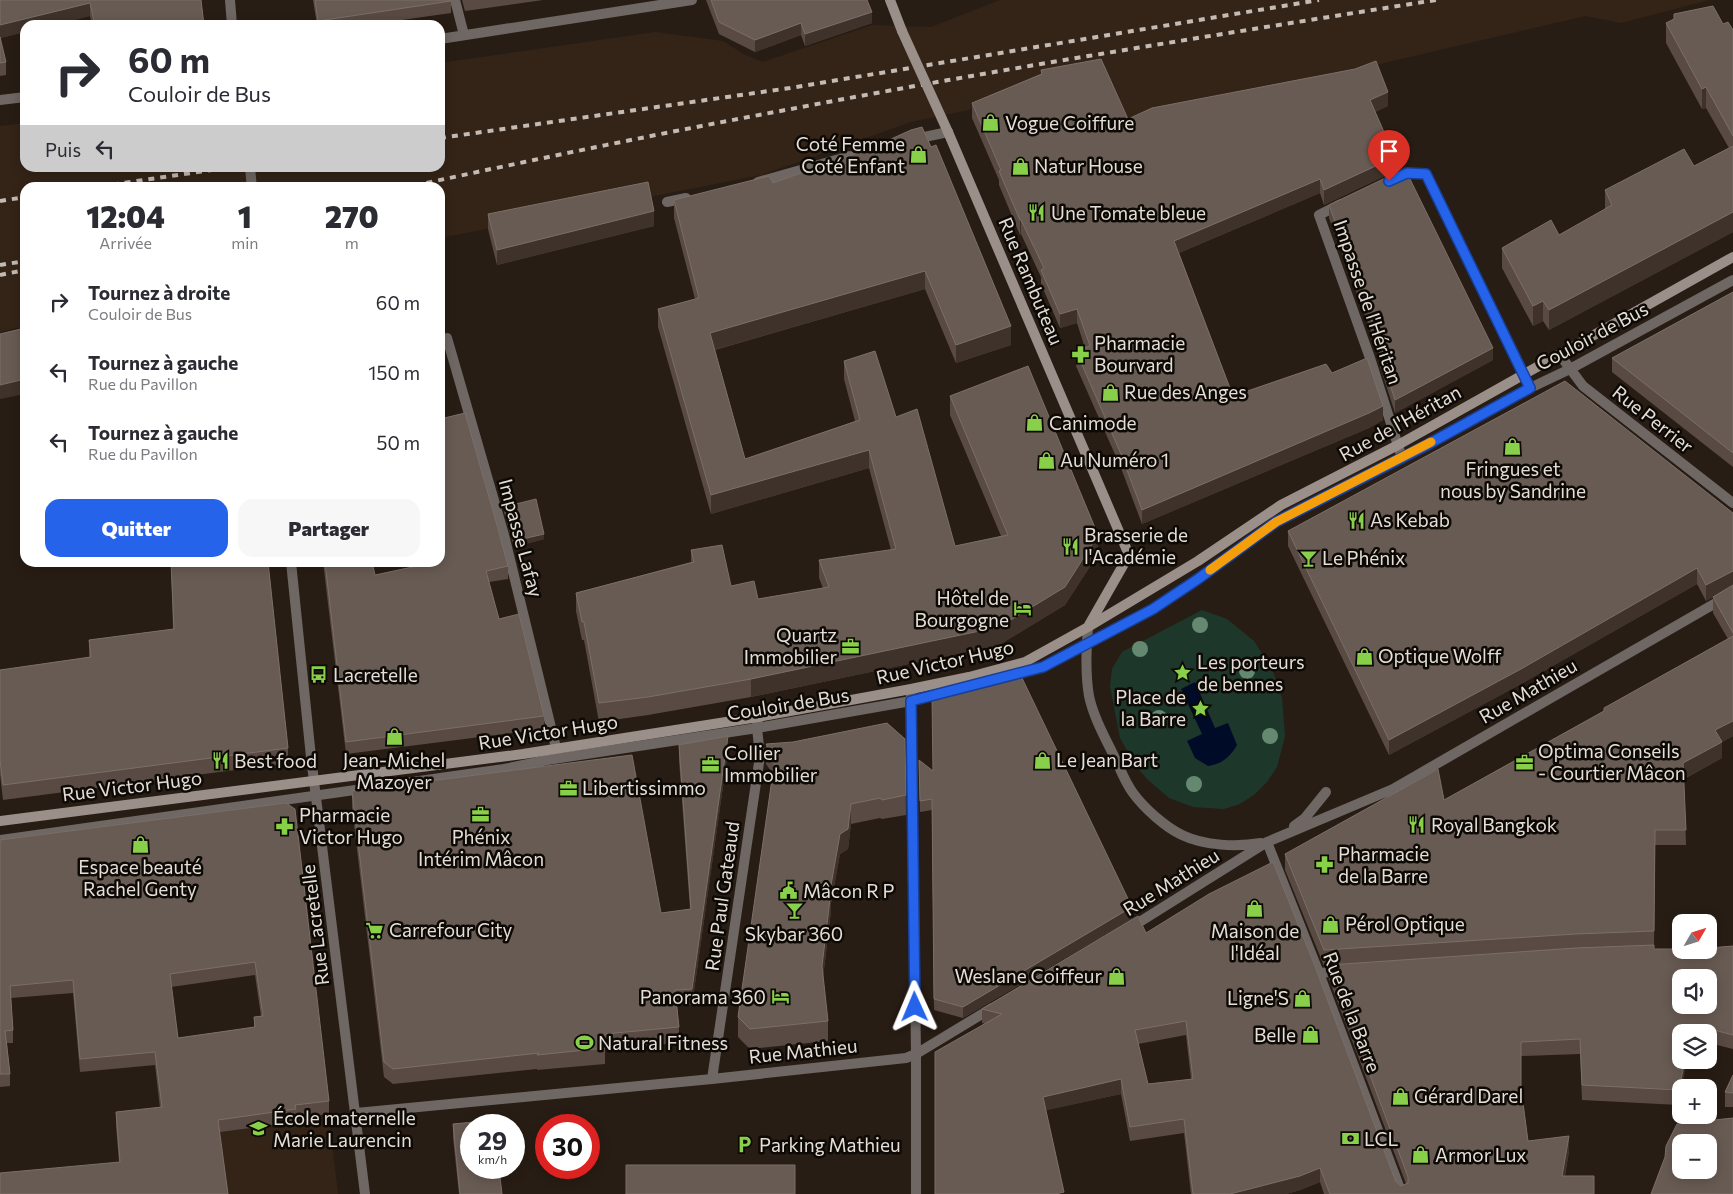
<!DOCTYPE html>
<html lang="fr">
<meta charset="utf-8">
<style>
:root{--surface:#fff;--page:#f7f7f7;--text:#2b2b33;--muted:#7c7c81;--accent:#2563eb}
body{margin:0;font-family:Commissioner,sans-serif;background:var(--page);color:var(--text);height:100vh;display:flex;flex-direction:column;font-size:19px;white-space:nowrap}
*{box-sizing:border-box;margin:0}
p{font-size:16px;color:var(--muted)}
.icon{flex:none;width:28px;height:28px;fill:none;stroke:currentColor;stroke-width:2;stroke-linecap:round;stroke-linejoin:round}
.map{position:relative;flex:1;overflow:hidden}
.drawer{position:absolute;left:20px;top:182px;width:425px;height:385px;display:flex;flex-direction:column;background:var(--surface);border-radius:15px;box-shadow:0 2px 12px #0003}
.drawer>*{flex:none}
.guide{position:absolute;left:20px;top:20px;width:425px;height:152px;border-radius:15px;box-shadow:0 2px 12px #0003;background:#fff;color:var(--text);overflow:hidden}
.needle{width:32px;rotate:51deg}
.controls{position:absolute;left:1672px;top:914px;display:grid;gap:10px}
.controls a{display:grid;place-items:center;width:45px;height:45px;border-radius:10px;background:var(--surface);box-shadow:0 2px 12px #0003;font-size:25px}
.speed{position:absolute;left:460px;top:1114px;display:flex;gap:10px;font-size:25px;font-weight:700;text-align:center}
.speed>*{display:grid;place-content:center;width:65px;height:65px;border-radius:50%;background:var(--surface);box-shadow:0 2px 12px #0003;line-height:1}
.speed small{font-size:12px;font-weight:400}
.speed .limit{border:8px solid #d22;background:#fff;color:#111}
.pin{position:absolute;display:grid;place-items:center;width:42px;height:42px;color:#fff;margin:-51px -21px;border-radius:50% 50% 50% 0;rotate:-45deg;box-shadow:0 0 5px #0007}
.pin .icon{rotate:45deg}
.me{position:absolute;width:55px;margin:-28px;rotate:359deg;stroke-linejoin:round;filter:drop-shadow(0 0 4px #0008)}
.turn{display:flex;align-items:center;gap:18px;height:105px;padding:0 25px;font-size:22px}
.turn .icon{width:65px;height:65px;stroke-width:2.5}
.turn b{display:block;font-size:35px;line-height:42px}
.then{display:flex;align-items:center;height:48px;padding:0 25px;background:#0003;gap:10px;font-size:19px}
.eta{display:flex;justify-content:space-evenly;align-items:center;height:85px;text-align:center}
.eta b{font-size:30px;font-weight:800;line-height:35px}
.cta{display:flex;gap:10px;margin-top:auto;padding:10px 25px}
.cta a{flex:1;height:58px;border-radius:15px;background:var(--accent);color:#fff;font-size:20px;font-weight:800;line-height:58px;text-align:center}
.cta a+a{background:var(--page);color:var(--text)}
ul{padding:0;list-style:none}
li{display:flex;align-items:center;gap:15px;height:70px;padding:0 25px}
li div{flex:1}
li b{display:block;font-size:19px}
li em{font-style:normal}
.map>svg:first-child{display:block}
.built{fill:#342417}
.grass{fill:#1d382b}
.water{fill:#000b27}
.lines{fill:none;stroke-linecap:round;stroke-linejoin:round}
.lane{stroke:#6e6763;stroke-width:10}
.street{stroke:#6e6763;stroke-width:10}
.secondary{stroke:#9b8f8a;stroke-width:10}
.rail{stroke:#c3bbb4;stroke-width:4;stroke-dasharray:6 6;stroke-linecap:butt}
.secondary-bridge{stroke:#9b8f8a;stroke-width:10}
.tree{fill:#648970}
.wall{fill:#594b43;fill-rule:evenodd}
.shaded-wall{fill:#3f322a}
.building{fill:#685b53;stroke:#7b6f68;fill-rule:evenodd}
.route-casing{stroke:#184099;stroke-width:12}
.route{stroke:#2563eb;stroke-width:9}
.slow{stroke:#f59e0b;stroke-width:9}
.labels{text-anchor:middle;stroke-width:5;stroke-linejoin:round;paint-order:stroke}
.poi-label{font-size:19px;fill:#e5ddd7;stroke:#0d0905;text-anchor:start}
.street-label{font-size:19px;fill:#e5ddd7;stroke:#0d0905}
</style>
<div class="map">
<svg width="1733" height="1194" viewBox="0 0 1733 1194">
<rect width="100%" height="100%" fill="#281d14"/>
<path class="built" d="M1000,0h709l-88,23 -36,-7 -205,48 -107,28 -151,28 -98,-35 -56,25 -57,12 -150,53 -321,63v-50h-415v138l-25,6v-206l25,-3v45h415v-105l215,-31 68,9 22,14 18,7 109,-37 59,2z
M320,1039l18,155h-294l149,-27 -10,-77z"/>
<path class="grass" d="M1202,610l25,9 27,22 18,28 10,29 3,38 -8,31 -10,15 -12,12 -15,10 -16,5 -31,-2 -24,-9 -21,-18 -13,-15 -15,-27 -10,-52 2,-17 10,-17z"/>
<path class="water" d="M1195,682l20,46 13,-5 9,22c-7,12 -15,19 -29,21l-13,-8 -8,-17 15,-7 -21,-45z"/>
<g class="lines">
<path class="lane" d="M915,139l33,-7
M758,182l92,-26
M667,202l19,-4
M0,840l504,-71 43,-9 210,-32 154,-27 132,-34 110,-58 45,-30 78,-57 149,-76 105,-58 40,-19 163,-89"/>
<path class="street" d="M230,0l2,25
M455,0l9,35
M440,39l252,-39
M0,100l25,-3
M250,168l2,20
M1390,180l17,-7 19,1 104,214
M1341,204l-22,11 51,143 32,100
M447,338l57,197 52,213
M1560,355l23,31 150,117
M291,562l20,195 54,437
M1088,627c-2,23 -3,45 1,69 4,19 14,38 23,56 7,13 12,29 21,41 11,15 32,34 49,42 23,11 55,12 79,8
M911,689l5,365v140
M1294,826l11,-8 21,-26
M1267,842l52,131 83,221
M1130,928l137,-86 126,-53 340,-196
M1319,973l24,-2
M712,1079l48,-323 -3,-28 1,-11
M356,1113l356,-34 194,-21 10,-4 76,-46"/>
<path class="secondary" d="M890,0l12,31
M948,132l181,423 -40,70
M0,821l523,-67 235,-37 153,-28 58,-12 56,-15 63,-35 110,-66 83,-56 117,-60 335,-188"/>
<path class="rail" d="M440,138l350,-50 529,-88
M89,188l136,-20
M403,188c129,-28 258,-55 388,-79 214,-41 430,-75 645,-109
M0,201l25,-4
M0,265l25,-4
M0,275l25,-5"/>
<path class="secondary-bridge" d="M902,31l46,101"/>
</g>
<g class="tree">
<circle cx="1200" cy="625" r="8"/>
<circle cx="1140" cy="649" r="8"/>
<circle cx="1247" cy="671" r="8"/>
<circle cx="1159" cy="718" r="8"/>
<circle cx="1270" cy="736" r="8"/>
<circle cx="1194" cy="784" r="8"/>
</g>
<path class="wall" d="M0,0h201l3,25h-112l-2,-9 -90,22 6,24v13l-6,1z
M313,0h138v13l-84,12h-50z
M462,0h81l-78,11z
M706,0h161l5,23 -67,23 -4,-11 -46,17 -36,-18z
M1666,23l57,1 10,6v202l-184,98 -6,-9 -10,5 -31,-58v-20l57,-13 46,-26v-19l89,-24 35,-18 -23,-40 -4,1 -36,-66z
M1041,70l87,49 260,-13 -13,6 20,59 -71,34 -4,-12 -141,60 54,143 99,-23 51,47 -14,8 -227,96 -21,-56 -45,-102v-15l9,-3 -8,-25 -17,5 -19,-44v-7l-20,-43 -1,1 -21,-50v-5l-27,-62v-15l69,-29z
M871,148l140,197 -55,18 -31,-74 -210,61 30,109 110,-38 -11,-42v-18l52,56 59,129 46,-10 -51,-121v-19l148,158 -33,51 -66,40 -248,52 -103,18 -49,7 -15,-82h-2l-6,-29v-18l115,-31v-12l40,36 27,13 65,-11 -4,-10v-18l72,-10 -22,-82 -158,46 -53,-187v-18l37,-10 -21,-81v-18l99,-17z
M1329,205l164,155 -98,53 -15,-47v-10l-51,-138z
M488,214l166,12 -157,39 -9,-36z
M1733,292v175l-121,-95v-14z
M504,507l40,32 -30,8 -10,-35z
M1733,513v223l-11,6v16l-38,21 2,66h-31l-1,104 27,1 52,-4v103l-24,-6v-11h-28v62l-2,11 -97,-5 -2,-46 -59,2v34l7,51 41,10 -4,25 29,18h-270l-4,-12 -20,8 -14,4h-95l-7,-61 -54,8 -9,-47 -75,16 18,84 -79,-170 -3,-1v-14l164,-76 250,249 5,4 5,-2 -77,-205v-14l-5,1 -39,-96v-16l159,-54 160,-89 124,-72 -15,-26v-16l5,-3 -12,7 -9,-17 -176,100 -132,71 -101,-209v-15zM1186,1035l5,44 -43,5 -10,-40z
M171,562h97l20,186v15l-285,37 -3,-26v-104l89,-13v-17l84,-11z
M323,562h49l3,13 49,-11 -1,-2h17l68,4v13l-19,3 10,37 45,97v13l-198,25z
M905,739l1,76 -24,4 -2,-1 -29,6 -3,25 -8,5 -9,49v8l-8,66 5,44v20l-78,8 -12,-12v-20l35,-243 -7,-10v-20z
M679,745l49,6 -36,254h-15l2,22v16l-74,6v15l-68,6v-1l-144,15 -9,-7 -32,-270v-16l309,122 29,-4 -11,-149z
M919,760l13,11 200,148 -169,99 -29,-8 -2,-200 -12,2z
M286,803l43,298v13l-33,4v4l-76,10 -101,30 -3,-37v-13l44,-4 -5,-43 -75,7 -7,-79 -62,5 2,32v13h-6l3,31v12l-10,1v-247zM255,975l6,41 -7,1v10l-76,11 -7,-51z
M1733,1075v32h-8v-15z
M453,1124l49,70h-43l-6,-56z"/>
<path class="shaded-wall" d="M90,3v13l-37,9h-28v7l-25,6v-13z
M872,12v11l-67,23v-12z
M801,23v12l-46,17v-12z
M1706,87v21l-4,1v-20z
M1388,92v14l-18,8v-14z
M1395,157v14l-71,34v-15z
M1320,179v14l-146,62v-14z
M654,211v15l-157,39v-15z
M1733,212v20l-184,98v-20z
M1020,220h1v14l-1,1z
M925,271v18l-215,62v-18z
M1543,301v20l-10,5v-20z
M1077,309v14l-17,5v-14z
M443,320v12l-3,1v-12z
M1011,326v19l-55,18v-18z
M1493,348v12l-98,53v-13z
M25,379v15l-25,5v-14z
M1383,406v14l-14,8 -227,96v-14z
M869,450v18l-158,46v-19z
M544,534v5l-30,8v-6z
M1098,535v19l-33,51 -66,40 -248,52v-18z
M1697,568v16l-176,100 -132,71v-15z
M1733,571v15l-27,15v-16z
M1733,721v15l-11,6v16l-39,21v-16l32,-33z
M728,736v15l-36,254v-16z
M851,804v20l-3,25 -8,5 -9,49v8l-9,75v-20l8,-75 10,-57z
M1132,907v12l-169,99v-11z
M1685,1060h2l-5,28h-1v6l-2,11v-15z
M1121,1079v15l-78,17v-14z
M1569,1136v15l-7,40v-15z
M1320,1168v14l-20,8 -14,4h-56z"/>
<path class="building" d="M0,0h201l3,25h-109l-5,-22 -90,22z
M315,0h136v1l-133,20z
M711,0h156l5,12 -67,22 -4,-11 -46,17 -36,-18z
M1713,6l10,18 5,-2 5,8v106l-27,-49 -4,2 -36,-66 8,-4v-5z
M0,37l6,25 -6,1z
M1101,59l27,60 24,-11 203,-39 21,-8 12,31 -18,8 25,57 -71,33 -4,-11 -146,62 59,155 93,-32 6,9 35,-15 16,48 -14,7 -227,97 -21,-56 -45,-103 14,-5 -13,-37 -17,5 -19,-44 3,-2 -23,-48h-1l-21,-49 2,-1 -29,-67 70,-29 -1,-4z
M922,127l9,20 5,-2 75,181 -55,19 -31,-74 -215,62 35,126 115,-39 -16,-59 31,-10 21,66 21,-8 38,137 53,-11 -58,-139 78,-30 70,169 -33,52 -66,40 -248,52 -103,18 -49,6 -15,-81h-2l-6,-29 118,-31 -3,-12 31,-5 9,41 23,-5 4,18 71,-12 -10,-27 77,-11 -27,-99 -158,45 -53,-186 41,-11 -25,-98 95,-24 4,7 98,-35 40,-18z
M1733,146v66l-184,98 -6,-9 -10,5 -31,-58 49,-28 8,15 53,-30 -7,-15 79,-41 10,17z
M1400,171l3,7 5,-3 85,173 -98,52 -15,-46 3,-2 -54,-147z
M648,182l6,29 -157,39 -9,-36z
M1733,292v161l-121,-95z
M440,309l3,11 -3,1z
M25,328v51l-25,6v-51z
M1565,381l168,132v58l-27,14 -9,-17 -176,101 -132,71 -101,-209z
M465,413l32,112 11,41 -22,5 13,48 20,-5 25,102 -198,26 -21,-180h47l3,13 52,-11 -1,-2h14v-143z
M536,499l8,35 -30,7 -10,-34z
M171,562h97l20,186 -285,37 -3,-25v-90l91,-13 -2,-17 85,-11z
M1733,585v48l-20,-36z
M1733,636v85l-18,9 7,12 -39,21 3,67h-31l-1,101 -78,3 -252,16 -39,-96 153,-85 6,31 160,-89v-3z
M1022,678l110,229 -169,100 -29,-8 -2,-200 -12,2 -1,-41 14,11 -1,-74z
M887,723l18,16 1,56 -24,5 -2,-2 -29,6 -3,25 -8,5 -10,57h1l-9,75 6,55 -78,8 -12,-12 37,-259 -9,-14 27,-2z
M728,736l-36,253 -17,1 4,37 -74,7v14l-68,7 2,-2 -146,16 -9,-7 -32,-271 280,-36 29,158 30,-4 -12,-164z
M286,803l9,6 34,292 -34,4 1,4 -78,11 10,74h-228v-21l120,-11 -4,-50 46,-5 -7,-55 -75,7 -7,-79 -63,6 3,44 -8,1 5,43h-10v-234zM255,962l8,54 -9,1 1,10 -77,11 -8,-64z
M1273,862l40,99 83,221 5,4 7,-3v-6l-79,-212 247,-17 78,-3v4h27v1h28v-2l24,-2v89l-42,-11 -1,8h-9v28h4l-6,30 -97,-5 -2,-46 -59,3v46l7,53 41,-5 -7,40h32v18h-264l-10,-26 -20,8 -70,18h-37l-9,-75 -54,8 -9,-48 -78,18 21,95 -8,2h-121v-142l67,-38 -20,-5 156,-93 8,17 63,-39zM1681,978h28v27h-28zM1186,1021l7,58 -45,5 -13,-54z
M1733,1075v18l-8,-1z
M1733,1118v76h-82l14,-37 1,-11 11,-22zM1681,1142h28v28h-28z
M495,1120v5h-24v43h28l3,26h-42l-7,-70z
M626,1165h169v29h-169z"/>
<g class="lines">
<defs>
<path id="route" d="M915,1007l-4,-306 132,-34 110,-58 45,-30 78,-57 149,-76 105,-58 -104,-214 -19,-1 -18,8"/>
</defs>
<use href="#route" class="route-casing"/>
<use href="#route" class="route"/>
<path class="slow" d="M1210,570l66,-48 155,-80"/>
</g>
<defs>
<symbol id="shop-bare" viewBox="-9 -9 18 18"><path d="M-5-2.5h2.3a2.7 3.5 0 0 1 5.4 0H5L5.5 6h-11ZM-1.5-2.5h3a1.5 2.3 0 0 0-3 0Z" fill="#88cf4a" stroke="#0d0905" stroke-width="2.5" paint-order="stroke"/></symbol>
<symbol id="restaurant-bare" viewBox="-9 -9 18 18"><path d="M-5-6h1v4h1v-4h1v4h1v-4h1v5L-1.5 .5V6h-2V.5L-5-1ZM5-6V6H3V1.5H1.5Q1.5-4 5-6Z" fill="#88cf4a" stroke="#0d0905" stroke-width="2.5" paint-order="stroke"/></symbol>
<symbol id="pharmacy-bare" viewBox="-9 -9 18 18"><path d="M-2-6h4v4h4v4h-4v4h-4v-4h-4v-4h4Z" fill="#88cf4a" stroke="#0d0905" stroke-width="2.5" paint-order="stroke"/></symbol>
<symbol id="bar-bare" viewBox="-9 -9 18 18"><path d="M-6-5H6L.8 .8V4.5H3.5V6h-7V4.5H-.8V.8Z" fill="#88cf4a" stroke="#0d0905" stroke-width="2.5" paint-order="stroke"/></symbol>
<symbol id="hotel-bare" viewBox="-9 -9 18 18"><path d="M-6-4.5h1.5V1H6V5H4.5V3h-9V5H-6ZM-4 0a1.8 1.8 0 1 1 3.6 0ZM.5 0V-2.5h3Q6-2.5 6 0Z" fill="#88cf4a" stroke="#0d0905" stroke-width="2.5" paint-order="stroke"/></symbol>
<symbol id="office-bare" viewBox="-9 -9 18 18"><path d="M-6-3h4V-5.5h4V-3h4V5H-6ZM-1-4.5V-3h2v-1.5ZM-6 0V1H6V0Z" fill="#88cf4a" stroke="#0d0905" stroke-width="2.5" paint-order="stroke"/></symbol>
<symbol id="sight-bare" viewBox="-9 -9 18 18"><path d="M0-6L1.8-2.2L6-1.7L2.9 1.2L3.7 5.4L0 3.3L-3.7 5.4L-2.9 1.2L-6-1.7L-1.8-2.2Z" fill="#88cf4a" stroke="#0d0905" stroke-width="2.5" paint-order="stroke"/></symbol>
<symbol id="bus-bare" viewBox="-9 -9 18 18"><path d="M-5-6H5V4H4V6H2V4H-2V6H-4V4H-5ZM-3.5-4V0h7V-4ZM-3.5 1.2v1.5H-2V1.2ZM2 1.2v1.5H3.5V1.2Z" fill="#88cf4a" stroke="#0d0905" stroke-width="2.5" paint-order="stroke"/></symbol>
<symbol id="civic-bare" viewBox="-9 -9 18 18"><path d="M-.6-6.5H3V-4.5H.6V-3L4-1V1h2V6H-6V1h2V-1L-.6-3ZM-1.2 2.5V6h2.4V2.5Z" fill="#88cf4a" stroke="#0d0905" stroke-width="2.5" paint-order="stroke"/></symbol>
<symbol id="supermarket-bare" viewBox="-9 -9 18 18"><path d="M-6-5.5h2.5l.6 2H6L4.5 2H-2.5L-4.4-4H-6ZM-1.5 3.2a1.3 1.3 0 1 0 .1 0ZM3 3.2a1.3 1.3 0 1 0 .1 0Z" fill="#88cf4a" stroke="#0d0905" stroke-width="2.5" paint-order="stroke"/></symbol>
<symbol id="stadium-bare" viewBox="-9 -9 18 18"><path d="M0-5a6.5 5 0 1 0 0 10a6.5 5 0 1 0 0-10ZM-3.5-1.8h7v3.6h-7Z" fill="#88cf4a" stroke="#0d0905" stroke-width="2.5" paint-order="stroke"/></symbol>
<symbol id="school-bare" viewBox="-9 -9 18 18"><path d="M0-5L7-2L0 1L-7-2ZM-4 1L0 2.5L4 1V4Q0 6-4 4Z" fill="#88cf4a" stroke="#0d0905" stroke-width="2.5" paint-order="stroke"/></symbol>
<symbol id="bank-bare" viewBox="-9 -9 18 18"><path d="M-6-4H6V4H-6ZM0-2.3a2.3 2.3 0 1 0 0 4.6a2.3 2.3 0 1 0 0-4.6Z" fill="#88cf4a" stroke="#0d0905" stroke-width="2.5" paint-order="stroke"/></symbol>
<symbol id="parking-bare" viewBox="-9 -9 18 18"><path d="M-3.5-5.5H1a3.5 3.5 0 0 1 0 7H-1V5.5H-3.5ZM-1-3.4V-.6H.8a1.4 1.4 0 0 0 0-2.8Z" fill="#88cf4a" stroke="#0d0905" stroke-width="2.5" paint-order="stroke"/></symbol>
</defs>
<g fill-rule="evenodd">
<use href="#shop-bare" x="978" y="110" width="25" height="25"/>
<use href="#shop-bare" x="906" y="142" width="25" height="25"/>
<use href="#shop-bare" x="1008" y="154" width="25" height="25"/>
<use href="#restaurant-bare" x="1024" y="200" width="25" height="25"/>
<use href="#pharmacy-bare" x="1068" y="342" width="25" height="25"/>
<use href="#shop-bare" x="1098" y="380" width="25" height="25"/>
<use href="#shop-bare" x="1022" y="410" width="25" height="25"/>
<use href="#shop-bare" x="1500" y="434" width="25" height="25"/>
<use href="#shop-bare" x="1034" y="448" width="25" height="25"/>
<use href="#restaurant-bare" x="1344" y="508" width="25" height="25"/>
<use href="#restaurant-bare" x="1058" y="534" width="25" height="25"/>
<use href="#bar-bare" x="1296" y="546" width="25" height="25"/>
<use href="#hotel-bare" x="1010" y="596" width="25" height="25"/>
<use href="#office-bare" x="838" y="634" width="25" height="25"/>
<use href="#shop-bare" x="1352" y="644" width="25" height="25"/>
<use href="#sight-bare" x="1170" y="660" width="25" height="25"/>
<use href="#bus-bare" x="306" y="662" width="25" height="25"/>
<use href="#sight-bare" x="1188" y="696" width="25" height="25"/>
<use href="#shop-bare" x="382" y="724" width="25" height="25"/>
<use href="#shop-bare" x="1030" y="748" width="25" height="25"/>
<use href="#restaurant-bare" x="208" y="748" width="25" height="25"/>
<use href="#office-bare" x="1512" y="750" width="25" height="25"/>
<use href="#office-bare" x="698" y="752" width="25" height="25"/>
<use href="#office-bare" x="556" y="776" width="25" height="25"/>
<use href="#office-bare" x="468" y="802" width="25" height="25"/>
<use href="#restaurant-bare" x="1404" y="812" width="25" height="25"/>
<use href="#pharmacy-bare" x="272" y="814" width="25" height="25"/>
<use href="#shop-bare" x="128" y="832" width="25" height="25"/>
<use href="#pharmacy-bare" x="1312" y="852" width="25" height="25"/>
<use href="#civic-bare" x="776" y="878" width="25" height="25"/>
<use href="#shop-bare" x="1242" y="896" width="25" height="25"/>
<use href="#bar-bare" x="782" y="898" width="25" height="25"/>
<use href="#shop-bare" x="1318" y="912" width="25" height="25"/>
<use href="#supermarket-bare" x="362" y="918" width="25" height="25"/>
<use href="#shop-bare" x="1104" y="964" width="25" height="25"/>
<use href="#hotel-bare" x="768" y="984" width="25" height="25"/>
<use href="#shop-bare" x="1290" y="986" width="25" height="25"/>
<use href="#shop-bare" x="1298" y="1022" width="25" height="25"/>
<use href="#stadium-bare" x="572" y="1030" width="25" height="25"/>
<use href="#shop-bare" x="1388" y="1084" width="25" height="25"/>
<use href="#school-bare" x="246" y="1116" width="25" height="25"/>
<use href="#bank-bare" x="1338" y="1126" width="25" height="25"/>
<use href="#parking-bare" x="732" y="1132" width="25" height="25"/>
<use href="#shop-bare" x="1408" y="1142" width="25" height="25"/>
</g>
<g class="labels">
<g class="poi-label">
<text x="1005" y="130">Vogue Coiffure</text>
<text x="905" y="151" text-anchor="end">Coté Femme<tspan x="905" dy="22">Coté Enfant</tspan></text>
<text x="1034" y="173">Natur House</text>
<text x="1051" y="220">Une Tomate bleue</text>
<text x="1094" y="350">Pharmacie<tspan x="1094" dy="22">Bourvard</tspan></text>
<text x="1124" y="399">Rue des Anges</text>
<text x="1049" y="430">Canimode</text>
<text x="1060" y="467">Au Numéro 1</text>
<text x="1513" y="476" text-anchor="middle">Fringues et<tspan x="1513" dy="22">nous by Sandrine</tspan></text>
<text x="1370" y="527">As Kebab</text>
<text x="1084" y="542">Brasserie de<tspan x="1084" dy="22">l'Académie</tspan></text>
<text x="1322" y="565">Le Phénix</text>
<text x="1009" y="605" text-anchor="end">Hôtel de<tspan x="1009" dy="22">Bourgogne</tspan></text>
<text x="837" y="642" text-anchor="end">Quartz<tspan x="837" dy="22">Immobilier</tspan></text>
<text x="1378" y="663">Optique Wolff</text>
<text x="1197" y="669">Les porteurs<tspan x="1197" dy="22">de bennes</tspan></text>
<text x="333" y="682">Lacretelle</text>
<text x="1186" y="704" text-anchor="end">Place de<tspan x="1186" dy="22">la Barre</tspan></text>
<text x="1538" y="758">Optima Conseils<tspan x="1538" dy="22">- Courtier Mâcon</tspan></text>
<text x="724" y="760">Collier<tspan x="724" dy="22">Immobilier</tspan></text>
<text x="394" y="767" text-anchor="middle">Jean-Michel<tspan x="394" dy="22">Mazoyer</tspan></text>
<text x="1056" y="767">Le Jean Bart</text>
<text x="234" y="768">Best food</text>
<text x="582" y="795">Libertissimmo</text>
<text x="299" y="822">Pharmacie<tspan x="299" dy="22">Victor Hugo</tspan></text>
<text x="1431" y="832">Royal Bangkok</text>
<text x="481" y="844" text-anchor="middle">Phénix<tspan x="481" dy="22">Intérim Mâcon</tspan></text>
<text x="1338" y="861">Pharmacie<tspan x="1338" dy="22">de la Barre</tspan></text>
<text x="140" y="874" text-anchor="middle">Espace beauté<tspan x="140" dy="22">Rachel Genty</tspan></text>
<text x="803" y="898">Mâcon R P</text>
<text x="1345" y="931">Pérol Optique</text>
<text x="389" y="937">Carrefour City</text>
<text x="1255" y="938" text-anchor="middle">Maison de<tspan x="1255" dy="22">l'Idéal</tspan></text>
<text x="794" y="941" text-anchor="middle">Skybar 360</text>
<text x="1102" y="983" text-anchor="end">Weslane Coiffeur</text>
<text x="766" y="1004" text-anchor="end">Panorama 360</text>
<text x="1289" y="1005" text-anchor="end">Ligne'S</text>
<text x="1296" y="1042" text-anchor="end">Belle</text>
<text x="598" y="1050">Natural Fitness</text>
<text x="1414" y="1103">Gérard Darel</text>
<text x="273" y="1125">École maternelle<tspan x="273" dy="22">Marie Laurencin</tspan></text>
<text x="1364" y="1146">LCL</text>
<text x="759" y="1152">Parking Mathieu</text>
<text x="1435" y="1162">Armor Lux</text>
</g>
<g class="street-label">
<text transform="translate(1031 281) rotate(67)" y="7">Rue Rambuteau</text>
<text transform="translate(1368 302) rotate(71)" y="7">Impasse de l'Héritan</text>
<text transform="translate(1592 336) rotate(-28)" y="7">Couloir de Bus</text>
<text transform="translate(1653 419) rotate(38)" y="7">Rue Perrier</text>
<text transform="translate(1400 423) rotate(-29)" y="7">Rue de l'Héritan</text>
<text transform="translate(521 538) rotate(75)" y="7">Impasse Lafay</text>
<text transform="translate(945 662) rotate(-13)" y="7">Rue Victor Hugo</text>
<text transform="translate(1528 691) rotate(-30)" y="7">Rue Mathieu</text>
<text transform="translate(788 704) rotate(-9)" y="7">Couloir de Bus</text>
<text transform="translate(548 732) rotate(-9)" y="7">Rue Victor Hugo</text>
<text transform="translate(132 786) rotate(-7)" y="7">Rue Victor Hugo</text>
<text transform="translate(1171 882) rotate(-32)" y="7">Rue Mathieu</text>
<text transform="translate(722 896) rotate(-82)" y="7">Rue Paul Gateaud</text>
<text transform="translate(315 925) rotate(-97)" y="7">Rue Lacretelle</text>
<text transform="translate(1352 1012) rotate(69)" y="7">Rue de la Barre</text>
<text transform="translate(803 1051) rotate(-6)" y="7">Rue Mathieu</text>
</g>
</g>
</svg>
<div class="controls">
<a><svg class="needle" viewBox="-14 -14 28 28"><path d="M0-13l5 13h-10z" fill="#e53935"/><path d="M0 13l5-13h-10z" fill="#7c7c81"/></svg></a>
<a><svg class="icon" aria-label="sound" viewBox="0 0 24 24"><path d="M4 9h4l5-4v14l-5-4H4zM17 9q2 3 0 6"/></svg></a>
<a><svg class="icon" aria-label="layers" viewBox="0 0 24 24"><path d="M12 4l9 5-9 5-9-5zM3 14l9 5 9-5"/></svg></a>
<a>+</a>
<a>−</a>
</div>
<div class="speed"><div>29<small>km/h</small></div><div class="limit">30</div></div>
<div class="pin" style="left:1389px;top:181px;background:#d93025"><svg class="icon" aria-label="arrive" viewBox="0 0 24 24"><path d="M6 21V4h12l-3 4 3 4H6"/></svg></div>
<svg class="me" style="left:915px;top:1007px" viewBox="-20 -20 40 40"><path d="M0-17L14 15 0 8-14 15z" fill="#2563eb" stroke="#fff" stroke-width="4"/></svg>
<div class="guide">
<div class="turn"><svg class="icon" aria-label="right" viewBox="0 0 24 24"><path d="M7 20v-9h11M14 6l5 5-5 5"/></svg><div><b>60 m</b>Couloir de Bus</div></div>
<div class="then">Puis<svg class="icon" aria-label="left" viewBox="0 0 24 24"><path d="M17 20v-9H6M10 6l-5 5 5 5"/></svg></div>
</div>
<section class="drawer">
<div class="eta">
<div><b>12:04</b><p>Arrivée</p></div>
<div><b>1</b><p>min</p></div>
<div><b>270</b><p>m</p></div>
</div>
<ul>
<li><svg class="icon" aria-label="right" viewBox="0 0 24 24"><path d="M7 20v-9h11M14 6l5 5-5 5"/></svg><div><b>Tournez à droite</b><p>Couloir de Bus</p></div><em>60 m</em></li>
<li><svg class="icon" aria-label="left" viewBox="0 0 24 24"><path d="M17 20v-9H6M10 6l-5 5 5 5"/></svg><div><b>Tournez à gauche</b><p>Rue du Pavillon</p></div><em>150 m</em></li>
<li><svg class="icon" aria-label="left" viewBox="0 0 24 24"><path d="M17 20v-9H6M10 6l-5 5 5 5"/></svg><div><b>Tournez à gauche</b><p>Rue du Pavillon</p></div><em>50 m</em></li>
</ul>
<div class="cta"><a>Quitter</a><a>Partager</a></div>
</section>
</div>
